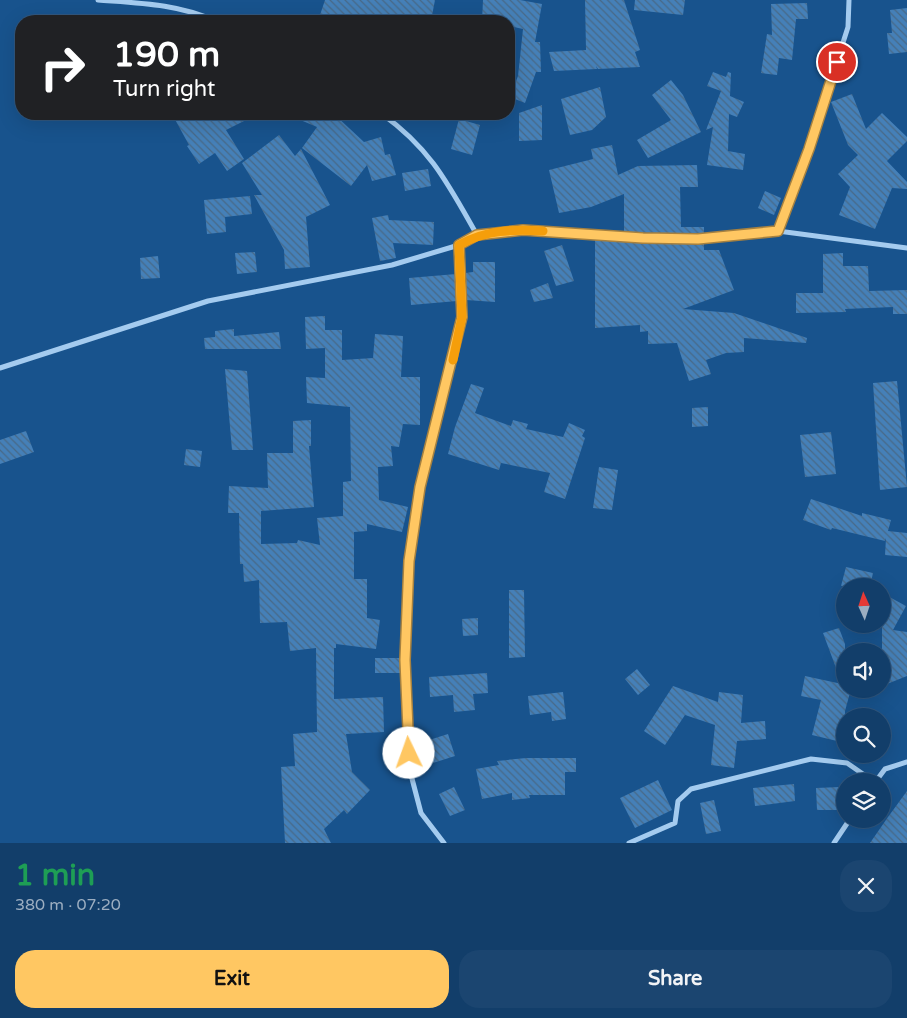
<!DOCTYPE html>
<meta charset="utf-8">
<style>
:root{--surface:#123e6a;--page:#1b4570;--text:#f1f3f6;--muted:#9caec1;--line:#31577e;--accent:#ffc762}
body{margin:0;font-family:"Varela Round",sans-serif;background:var(--page);color:var(--text);height:100vh;display:flex;flex-direction:column;font-size:19px;white-space:nowrap}
*{box-sizing:border-box;margin:0}
p{font-size:16px;color:var(--muted)}
.icon{flex:none;width:28px;height:28px;fill:none;stroke:currentColor;stroke-width:2;stroke-linecap:round;stroke-linejoin:round}
.map{position:relative;height:843px;overflow:hidden}
.details{display:flex;flex-direction:column;background:var(--surface);flex:1}
.details>*{flex:none}
.guide{position:absolute;left:15px;top:15px;width:500px;height:105px;border-radius:20px;box-shadow:0 5px 20px #0002,0 0 0 1px var(--line);background:#202124;color:#fff;overflow:hidden}
.needle{width:32px;rotate:357deg}
.buttons{position:absolute;left:836px;top:578px;display:grid;gap:10px}
.buttons a{display:grid;place-items:center;width:55px;height:55px;border-radius:50%;background:var(--surface);box-shadow:0 5px 20px #0002,0 0 0 1px var(--line);font-size:25px}
.pin{position:absolute;display:grid;place-items:center;width:42px;height:42px;color:#fff;margin:-21px;border:2px solid #fff;border-radius:50%;box-shadow:0 1px 5px #0007}
.me{position:absolute;width:55px;margin:-28px;rotate:357deg;stroke-linejoin:round;filter:drop-shadow(0 0 4px #0008)}
.turn{display:flex;align-items:center;gap:18px;height:105px;padding:0 15px;font-size:22px}
.turn .icon{width:65px;height:65px;stroke-width:2.5}
.turn b{display:block;font-size:35px;line-height:42px}
.round{display:grid;place-items:center;flex:none;width:52px;height:52px;border-radius:20px;background:var(--page)}
.head{display:flex;align-items:center;justify-content:space-between;height:85px;padding:0 15px}
h1{font-size:30px;font-weight:800;line-height:38px;color:#1e9e55}
.button{display:flex;gap:10px;margin-top:auto;padding:10px 15px}
.button a{flex:1;height:58px;border-radius:20px;background:var(--accent);color:#111;font-size:20px;font-weight:800;line-height:58px;text-align:center}
.button a+a{background:var(--page);color:var(--text)}
.map>svg:first-child{display:block}
.building{fill:url(#building-back-hatch)}
.lines{fill:none;stroke-linecap:round;stroke-linejoin:round}
.street{stroke:#a4cbef;stroke-width:5}
.route-casing{stroke:#a68140;stroke-width:12}
.route{stroke:#ffc762;stroke-width:9}
.slow{stroke:#f59e0b;stroke-width:9}
</style>
<div class="map">
<svg width="907" height="843" viewBox="0 0 907 843">
<defs>
<pattern id="building-back-hatch" width="6" height="6" patternUnits="userSpaceOnUse" patternTransform="scale(1.25)"><rect width="6" height="6" fill="#4580b8"/><path d="M-1 5l2 2M0 0l6 6M5-1l2 2" fill="none" stroke="#486987"/></pattern>
</defs>
<rect width="100%" height="100%" fill="#18538d"/>
<path class="building" d="M325,0h110l-4,21h-113z
M483,0h37l22,4 -7,38h5l1,30h-5l-11,31 -15,-6 8,-21 5,-47 -14,-3v-5h-27z
M585,0h39l16,50 -5,2 5,15 -42,2 -2,-3 1,3 -43,2 -5,-19 37,-2z
M635,0h50l-2,15 -49,-5z
M807,3l1,16h-12l-4,41 -13,-2 -2,17 -16,-2 6,-39 5,1 -1,-31z
M907,8v44l-18,2 -2,-21h5l-2,-23z
M713,72l13,5 2,-5 3,1 -1,23 14,6 -7,15 -8,-3 -1,37 17,3 -2,16 -36,-5 6,-38 -7,3 15,-39 -14,-5z
M671,80l12,15 18,37 -53,26 -11,-18 34,-20 -19,-25z
M600,87l6,30 -14,13 -22,5 -9,-36z
M852,94l14,35 16,-16 25,24v4l-20,20 20,21v7l-15,-1 -17,41 -36,-14 11,-28 -12,-13 20,-19 -10,-10 -17,-43z
M542,105v35l-23,1v-28z
M172,114h86l-32,16 18,29 -17,12 -12,-18 -16,11 -12,-18 2,-1z
M286,114h48l30,28 17,-5 4,18 5,-1 6,21 -24,6 -5,-16 -16,21 -49,-38 15,-21z
M459,119l21,6 -8,30 -21,-6z
M279,135l16,21 6,-7 29,56 -24,12 4,50 -25,2 -1,-19 -30,-55h8l-20,-32z
M612,145l6,30 20,-9 59,-1 1,22h-18l1,40h23v7l-80,-2v-38l-33,13 -32,6 -10,-43 44,-11 -2,-10z
M428,169l3,17 -26,5 -3,-18z
M765,191l16,7 -7,17 -16,-7z
M250,196l2,18 -27,3 1,15 -19,2 -3,-34z
M388,215l1,5 45,2 -1,23 -40,-2 3,15 -16,3 -8,-43z
M595,240l109,3v7h15l15,40 -51,19 51,4 73,25 -1,5 -62,-5v14l-18,1 -20,7 5,14 -22,7 -12,-38 -29,1v-13l-8,1v-7l-45,3z
M562,245l12,36 -18,5 -12,-35z
M255,252l2,20 -20,2 -2,-21z
M843,253v13h25l1,25 38,-1v24h-14v-7l-48,2 1,3 -50,1v-20h27v-39z
M158,256l2,22 -19,1 -1,-21z
M473,262h22v40l-29,-2 -1,-27 8,-1z
M456,274l1,27 -46,4 -2,-27z
M548,283l5,15 -19,4 -4,-12z
M325,316v14h17v30l31,-2 2,-24 28,2 -2,41h19v48l-17,-1 -4,23 -8,-1 2,20 -15,1 1,33 29,7 -6,25 -35,-8v7l-13,1v47h13v39l13,2 -4,29 -40,-5v4h-2v51l49,-2 1,35 -38,2 6,38 18,18 -23,24 -3,-4 -20,19 7,14h-46l-4,-76 14,-1 -2,-32 24,-2 -1,-84 -26,3 -3,-29 -27,1 -1,-43 -15,2 -1,-18h-3l-1,-51h-11l1,-27 39,2 -1,-35h26v-32l18,-1v26h-2l5,61 -53,4v33l36,-1 1,-3 22,5 -3,-27 26,-2v-34l8,-1 -1,-74 -43,-4 -1,-26 19,1v-30l-19,1 -1,-32z
M234,329v7l45,-4 2,17h-76l-1,-11 11,-1v-6z
M225,369l22,2 6,79h-21z
M897,381l10,106 -27,3 -7,-107z
M471,384l13,4 -9,25 36,13 2,-6 15,4 -2,5 37,8 6,-14 16,7 -3,6 3,2 -20,61 -21,-7 6,-19 -49,-10 -2,7 -51,-16 7,-27z
M708,407v19l-16,1v-19z
M26,431l8,21 -34,12v-24z
M831,432l5,42 -31,3 -5,-42z
M186,449l16,2 -2,16 -16,-2z
M599,467l19,3 -6,40 -19,-2z
M811,499l51,17v-3l29,7 -3,11 19,2v24l-22,-2 1,-17 -1,3 -53,-13 -1,2 -28,-10z
M846,567l27,6 -3,13h-29z
M509,590h15l1,67 -16,1z
M882,593l24,13 -13,24 14,2v44l-25,10z
M478,618v17l-15,1 -1,-17z
M839,628l6,16v45h6l-6,22v28l-7,-2 -1,4 -25,-6 9,-35 -20,-4 4,-20 37,8 -19,-51z
M375,658h26v15h-26z
M637,669l13,16 -12,10 -13,-16z
M487,673l1,20 -15,1 2,16 -21,2 -1,-17 -23,2 -1,-20z
M673,686l45,16 1,-10 24,3 -2,28 24,-2 1,18 -29,2 -3,27 -23,-3 4,-40 -30,-10 -20,30 -21,-14z
M563,692l3,27 -14,2 -1,-9 -21,3 -2,-19z
M448,734l7,22 -22,7 -7,-22z
M526,758h50v14h-11v23h-36l1,3 -18,2v-7l-30,6 -6,-30 23,-4 -2,-4z
M658,780l14,30 -37,18 -15,-30z
M794,784l1,17 -40,5 -2,-18z
M454,787l11,23 -15,6 -11,-22z
M840,787l1,23h-24l-1,-22z
M907,791v52h-37l18,-26z
M714,800l7,31 -15,3 -6,-31z"/>
<g class="lines">
<path class="street" d="M98,0c39,3 81,4 117,21
M382,114c49,35 66,70 95,121
M778,231l31,-82 39,-122 1,-27
M0,368l208,-67 184,-36 67,-20 18,-10 46,-5 120,8 54,1 81,-8 129,17
M876,781l9,-12 22,-7
M444,843l-23,-30 -11,-42 -5,-111 4,-99 10,-74 43,-170 -3,-72
M629,843l46,-20 3,-22 13,-12 120,-30 36,4 26,18
M834,843l16,-24"/>
</g>
<g class="lines">
<defs>
<path id="route" d="M409,753l-4,-93 4,-99 11,-74 42,-170 -3,-72 18,-10 46,-5 120,8 55,1 80,-8 31,-82 28,-87"/>
</defs>
<use href="#route" class="route-casing"/>
<use href="#route" class="route"/>
<path class="slow" d="M453,360l9,-43 -3,-72c27,-15 53,-16 84,-14"/>
</g>
</svg>
<div class="buttons">
<a><svg class="needle" viewBox="-14 -14 28 28"><path d="M0-13l5 13h-10z" fill="#e53935"/><path d="M0 13l5-13h-10z" fill="#9caec1"/></svg></a>
<a><svg class="icon" aria-label="sound" viewBox="0 0 24 24"><path d="M4 9h4l5-4v14l-5-4H4zM17 9q2 3 0 6"/></svg></a>
<a><svg class="icon" aria-label="search" viewBox="0 0 24 24"><circle cx="10" cy="10" r="6"/><path d="M15 15l6 6"/></svg></a>
<a><svg class="icon" aria-label="layers" viewBox="0 0 24 24"><path d="M12 4l9 5-9 5-9-5zM3 14l9 5 9-5"/></svg></a>
</div>
<div class="pin" style="left:837px;top:62px;background:#d93025"><svg class="icon" aria-label="arrive" viewBox="0 0 24 24"><path d="M6 21V4h12l-3 4 3 4H6"/></svg></div>
<svg class="me" style="left:409px;top:753px" viewBox="-20 -20 40 40"><circle r="19" fill="#fff"/><path d="M0-13L10 11 0 6-10 11z" fill="#ffc762"/></svg>
<div class="guide">
<div class="turn"><svg class="icon" aria-label="right" viewBox="0 0 24 24"><path d="M7 20v-9h11M14 6l5 5-5 5"/></svg><div><b>190 m</b>Turn right</div></div>
</div>
</div>
<section class="details">
<div class="head"><div><h1>1 min</h1><p>380 m · 07:20</p></div><a class="round"><svg class="icon" aria-label="close" viewBox="0 0 24 24"><path d="M6 6l12 12M18 6L6 18"/></svg></a></div>
<div class="button"><a>Exit</a><a>Share</a></div>
</section>
